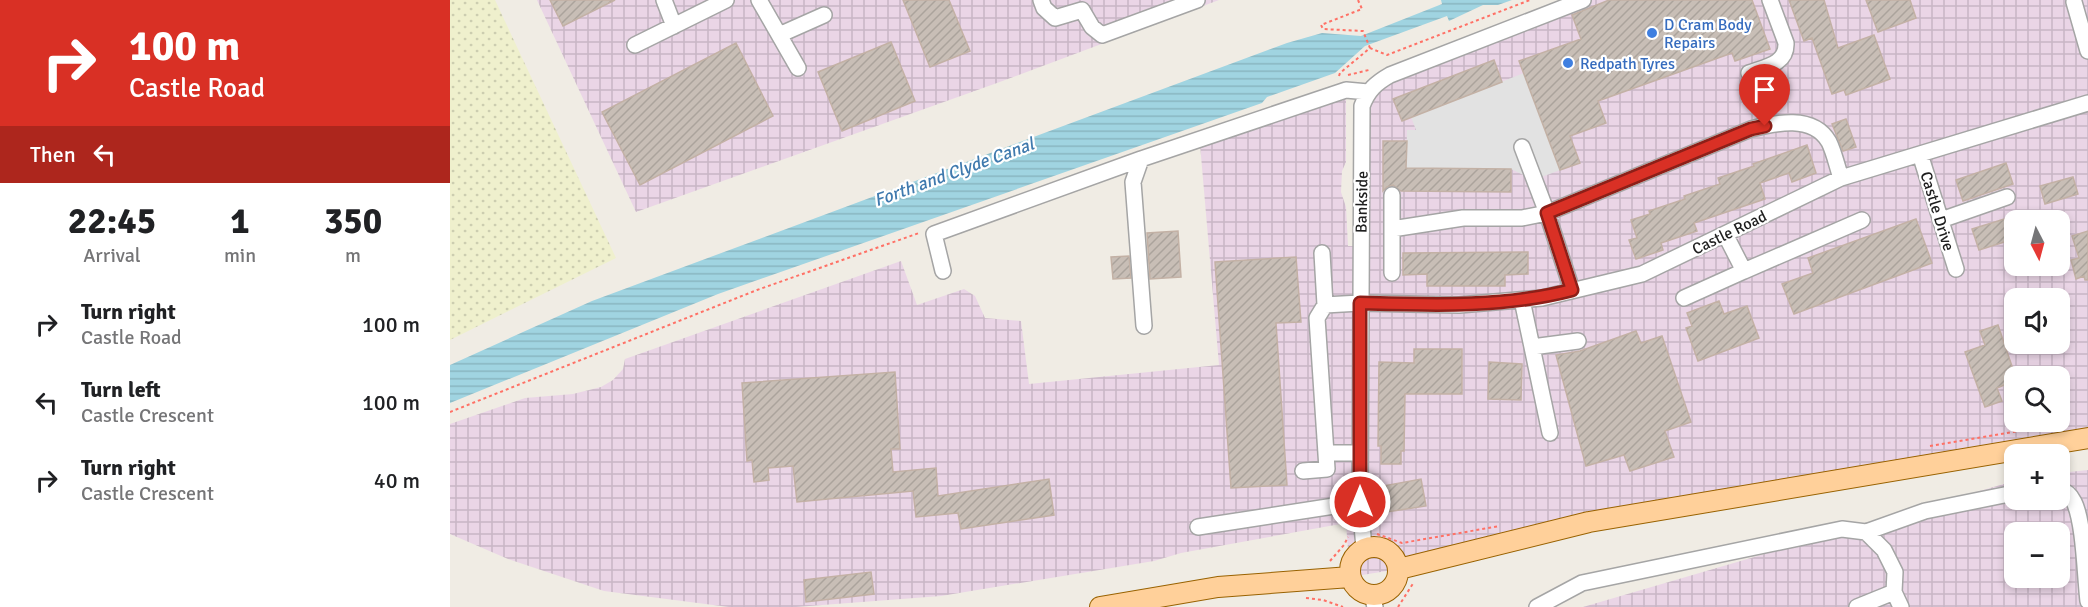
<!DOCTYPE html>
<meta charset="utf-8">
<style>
:root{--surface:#fff;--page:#f2f2f2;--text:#202124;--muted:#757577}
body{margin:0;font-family:Signika,sans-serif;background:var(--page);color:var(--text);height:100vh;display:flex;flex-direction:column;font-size:22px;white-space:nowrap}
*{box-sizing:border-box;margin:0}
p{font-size:20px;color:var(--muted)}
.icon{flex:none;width:33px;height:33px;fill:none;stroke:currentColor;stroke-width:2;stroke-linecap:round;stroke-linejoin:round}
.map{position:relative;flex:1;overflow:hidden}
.panel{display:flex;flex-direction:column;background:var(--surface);width:450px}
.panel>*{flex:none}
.guide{background:#d93025;color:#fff;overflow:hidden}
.needle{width:39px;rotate:174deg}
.controls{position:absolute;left:1554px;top:210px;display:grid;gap:12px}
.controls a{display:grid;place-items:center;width:66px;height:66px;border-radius:12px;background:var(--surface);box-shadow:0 3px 9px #0003;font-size:30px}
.pin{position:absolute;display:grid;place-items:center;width:51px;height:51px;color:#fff;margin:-62px -26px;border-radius:50% 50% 50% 0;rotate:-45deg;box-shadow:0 0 6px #0007}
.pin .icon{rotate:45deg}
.me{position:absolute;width:66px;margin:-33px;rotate:0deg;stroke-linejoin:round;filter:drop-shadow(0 0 4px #0008)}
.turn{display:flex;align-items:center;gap:21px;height:126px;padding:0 30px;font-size:27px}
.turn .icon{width:78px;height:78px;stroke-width:2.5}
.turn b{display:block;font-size:42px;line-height:51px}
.then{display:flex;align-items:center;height:57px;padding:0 30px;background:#0003;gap:12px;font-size:22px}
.eta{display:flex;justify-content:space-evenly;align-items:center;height:102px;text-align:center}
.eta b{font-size:36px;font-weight:700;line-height:42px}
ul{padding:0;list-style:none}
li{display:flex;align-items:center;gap:18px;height:78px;padding:0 30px}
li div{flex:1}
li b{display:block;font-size:22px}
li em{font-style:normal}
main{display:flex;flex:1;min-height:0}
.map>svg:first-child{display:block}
.industrial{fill:url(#industrial-grid);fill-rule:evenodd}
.farmland{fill:url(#farmland-dots)}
.parking{fill:#e2e2e2}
.water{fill:url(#water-rules)}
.building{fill:url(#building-hatch);stroke:#c3b1a5;stroke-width:1.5}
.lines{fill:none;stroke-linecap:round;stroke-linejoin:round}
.minor-casing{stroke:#a5a5a5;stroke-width:18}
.major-casing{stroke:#996200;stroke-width:22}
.path{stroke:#ff7166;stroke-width:2;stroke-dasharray:3 3;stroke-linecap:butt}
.minor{stroke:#fff;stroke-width:15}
.major{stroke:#ffd09a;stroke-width:20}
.route-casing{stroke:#8d1f18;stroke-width:15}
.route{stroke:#d93025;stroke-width:10}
.shop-dot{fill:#3f7fe0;stroke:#fff;stroke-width:2}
.labels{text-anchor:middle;stroke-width:4.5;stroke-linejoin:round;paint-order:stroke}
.shop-label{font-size:16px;fill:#366cbe;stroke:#fff;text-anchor:start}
.street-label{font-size:16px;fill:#1e1e1e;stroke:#fff}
.water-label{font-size:18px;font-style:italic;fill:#407aae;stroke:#fff}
</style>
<main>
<section class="panel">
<div class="guide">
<div class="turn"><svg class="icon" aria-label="right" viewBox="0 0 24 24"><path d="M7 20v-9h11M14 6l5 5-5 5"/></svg><div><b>100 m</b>Castle Road</div></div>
<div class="then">Then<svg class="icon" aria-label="left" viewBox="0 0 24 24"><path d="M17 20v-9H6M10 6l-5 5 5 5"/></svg></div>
</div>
<div class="eta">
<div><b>22:45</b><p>Arrival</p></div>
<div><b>1</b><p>min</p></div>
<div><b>350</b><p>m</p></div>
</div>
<ul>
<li><svg class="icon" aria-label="right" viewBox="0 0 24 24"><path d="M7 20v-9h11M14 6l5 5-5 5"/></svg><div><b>Turn right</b><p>Castle Road</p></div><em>100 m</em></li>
<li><svg class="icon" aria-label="left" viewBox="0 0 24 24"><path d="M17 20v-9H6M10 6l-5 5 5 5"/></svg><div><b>Turn left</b><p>Castle Crescent</p></div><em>100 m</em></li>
<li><svg class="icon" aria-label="right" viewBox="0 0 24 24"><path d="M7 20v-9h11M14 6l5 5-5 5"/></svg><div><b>Turn right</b><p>Castle Crescent</p></div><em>40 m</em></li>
</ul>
</section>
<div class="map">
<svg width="1638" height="607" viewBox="0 0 1638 607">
<defs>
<pattern id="industrial-grid" width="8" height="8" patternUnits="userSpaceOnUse" patternTransform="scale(1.5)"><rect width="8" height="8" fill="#ead5e6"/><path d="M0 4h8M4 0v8" fill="none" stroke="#c8b6c5"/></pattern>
<pattern id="farmland-dots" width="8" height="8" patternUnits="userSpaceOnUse" patternTransform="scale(1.5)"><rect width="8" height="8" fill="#eff0cd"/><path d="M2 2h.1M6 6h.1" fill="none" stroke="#cccdb0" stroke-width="1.8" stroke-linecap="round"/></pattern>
<pattern id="water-rules" width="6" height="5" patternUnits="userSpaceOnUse" patternTransform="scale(1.5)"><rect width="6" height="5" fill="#a0d4e1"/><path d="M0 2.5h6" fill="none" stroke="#89b6c1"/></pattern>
<pattern id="building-hatch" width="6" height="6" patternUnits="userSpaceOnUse" patternTransform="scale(1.5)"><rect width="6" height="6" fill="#c8beb6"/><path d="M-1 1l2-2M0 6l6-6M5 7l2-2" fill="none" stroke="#aba39c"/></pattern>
</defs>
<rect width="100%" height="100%" fill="#f0ece4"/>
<path class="industrial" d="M87,0h682l-222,83 -361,129z
M1133,0h505v438l-499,84 -190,47 -49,8 -4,-54 -165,30 -27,8 -213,35 -145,11h-67l-125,-16 -96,-32 -58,-25v-110l75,-26 48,-4 28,-7 12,-7 10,-11 2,-10 276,-98 16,44 47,-16 11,7 10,22 36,3 8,63 190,-19 -19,-221 146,-45v63l-4,9 -1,21 5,15 2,39h12l8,-154zM1564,220h46v46h-46zM1564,298h46v46h-46zM1564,376h46v46h-46z
M1638,470v137h-505l431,-126v19h46v-27zM1564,532h46v46h-46z"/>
<path class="farmland" d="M0,0h45l121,258 -166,82z"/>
<path class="parking" d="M1074,73l36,97 -26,10 -23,-11 -105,-1 1,-38h9l-5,-13z"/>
<path class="water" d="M991,0h71l-14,5h-15l-34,16 -2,-5 -82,30 -30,27 -68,24 -5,6 -544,191 -268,109v-38l142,-64 695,-258 35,-10 39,3 81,-32z"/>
<path class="building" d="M100,0h65l-52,26z
M453,0h46l21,51 -40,16z
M1159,0h143l18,49 -35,12 -3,-8 -134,48 8,22 -36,13 10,27 -20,7 -41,-109 62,-22 -9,-24z
M1339,0h35l14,48 36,-13 16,44 -44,16 -2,-5 -12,4 -20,-56 -8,3z
M1416,0h44l6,18 -38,14z
M441,42l24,59 -73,30 -24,-59z
M286,43l37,73 -133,69 -38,-73z
M1044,60l8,22 -100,39 -9,-22z
M1396,119l10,28 -13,4 -11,-27z
M933,141h24l-1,27 105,1v23l-110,-1 -8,-6 -6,2 -4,4z
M1357,145l9,28 -24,9 -3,-9 -29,10 5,16 -71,24 3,8 -36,12 2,7 -27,9 -7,-19 8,-2 -6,-18 19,-6 -1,-3 36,-12 -1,-3 36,-12 -2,-6 36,-12 -1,-2z
M1556,163l7,21 -50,17 -7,-21z
M1623,177l5,17 -33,10 -5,-18z
M1564,216v23l-35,11 -7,-21z
M1466,219l16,44 -138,51 -12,-30 31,-11 -5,-15z
M728,231l3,46 -31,2 -3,-46z
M1638,231v49h-3l-1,-4 -8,3 -5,-19 8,-2 -7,-22z
M1078,252v22l-23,1v11h-78v-12l-24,1v-22z
M679,256l2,22 -18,1 -2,-22z
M846,257l5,65 -25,1 11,162 -56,3 -16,-226z
M1269,301l5,13 23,-8 12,32 -61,23 -12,-33 6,-2 -5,-13z
M1548,325l16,47v9l-17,7 5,13 -17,6 -20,-55 20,-7 -5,-14z
M1186,331l5,12 21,-7 29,86 -26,9 9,26 -44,14 -6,-16 -38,11 -30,-111 24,-4z
M964,349h48v45h-57l-1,57h-3v13h-20v-18h-3l1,-84 35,1z
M1039,362l33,2 -1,36 -33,-1z
M445,372l5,77h-9l2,23 43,-4 2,28 111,-17 5,36 -93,14 -3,-16 -42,4 -3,-26 -116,11 -4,-36 -25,2 1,12 -15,2 -2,-22 -5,1 -5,-78z
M971,479l5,27 -39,6 -4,-26z
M421,572l3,22 -68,8 -2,-22z"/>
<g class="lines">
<defs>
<path id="minor" d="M214,0l10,26
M309,0l39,68
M591,0l3,8 11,10 27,-8 10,17 10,8 95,-35
M1624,2l14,49
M329,35l45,-20
M185,45l91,-45
M1299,73c16,-6 38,-9 37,-30l-16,-43
M1470,154l36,115
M1491,220l66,-23
M942,229l71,-11h59l25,-5 -25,-66
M1275,234l19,37 118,-51
M493,271l-9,-37 207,-75
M942,273v-78
M1122,290l-25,-77 204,-84c24,-6 62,-15 78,13 5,10 8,24 12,36
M1234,298l60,-27
M1072,300l10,47 46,-6
M875,305l35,-2 99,2 83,-7 100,-24 199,-96 247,-75
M694,326l-11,-144 8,-23 205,-69 22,2
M1082,347l18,86
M876,453h34
M853,471l24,-2 -10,-151 8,-13 -3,-52
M1610,490c6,1 11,6 14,12 10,20 11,74 14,99
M748,527l162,-25
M1416,532l59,-21 89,-18
M914,548l-4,-46 2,-396c6,-16 14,-23 28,-31l193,-75
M1444,592l7,15
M922,595l3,12
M1087,607l45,-24 260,-54 24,3 18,18 11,22 -1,20 -37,15"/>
<path id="major" d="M900 571a24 24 0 1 1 48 0a24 24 0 1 1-48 0Z
M949,569l190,-47 499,-84
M650,607l118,-20 132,-10"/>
</defs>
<use href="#minor" class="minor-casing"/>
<use href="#major" class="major-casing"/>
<path class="path" d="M908,0l4,9 -41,16 2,4 40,2 7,17
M898,75l21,-5
M889,76l1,-3 30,-25 17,7 143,-55
M0,412l307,-122 162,-57
M1480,446l119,-20
M927,534l25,9 98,-17
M880,561l14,-16 4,-8
M856,598l17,2 20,7
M948,607l16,-25"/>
<use href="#minor" class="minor"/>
<use href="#major" class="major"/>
</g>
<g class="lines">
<defs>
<path id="route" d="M910,502v-199c71,2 143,5 212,-13l-25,-77 204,-84 14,-3"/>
</defs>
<use href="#route" class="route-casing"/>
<use href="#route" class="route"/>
</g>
<g class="shop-dot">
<circle cx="1202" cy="33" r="6"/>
<circle cx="1118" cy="63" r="6"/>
</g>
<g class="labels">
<g class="shop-label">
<text x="1214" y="30">D Cram Body<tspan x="1214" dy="18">Repairs</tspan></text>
<text x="1130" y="69">Redpath Tyres</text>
</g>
<g class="street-label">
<text transform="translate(911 202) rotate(-89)" y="6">Bankside</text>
<text transform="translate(1488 211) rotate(73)" y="6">Castle Drive</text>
<text transform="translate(1279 232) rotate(-26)" y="6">Castle Road</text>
</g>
<g class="water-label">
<text transform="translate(504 172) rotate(-20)" y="6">Forth and Clyde Canal</text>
</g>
</g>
</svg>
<div class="controls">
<a><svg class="needle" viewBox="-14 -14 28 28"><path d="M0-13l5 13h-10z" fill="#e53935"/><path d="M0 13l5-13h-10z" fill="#757577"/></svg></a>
<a><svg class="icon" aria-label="sound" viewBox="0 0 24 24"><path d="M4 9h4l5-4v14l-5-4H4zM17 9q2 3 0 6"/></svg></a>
<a><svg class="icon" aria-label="search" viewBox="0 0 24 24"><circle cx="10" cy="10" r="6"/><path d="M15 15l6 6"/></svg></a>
<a>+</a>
<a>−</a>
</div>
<div class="pin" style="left:1315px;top:126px;background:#d93025"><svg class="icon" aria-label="arrive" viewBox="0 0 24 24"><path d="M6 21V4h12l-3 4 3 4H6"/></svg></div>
<svg class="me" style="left:910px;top:502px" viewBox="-20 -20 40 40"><circle r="17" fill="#d93025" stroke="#fff" stroke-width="3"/><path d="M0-11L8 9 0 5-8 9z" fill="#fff"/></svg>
</div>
</main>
